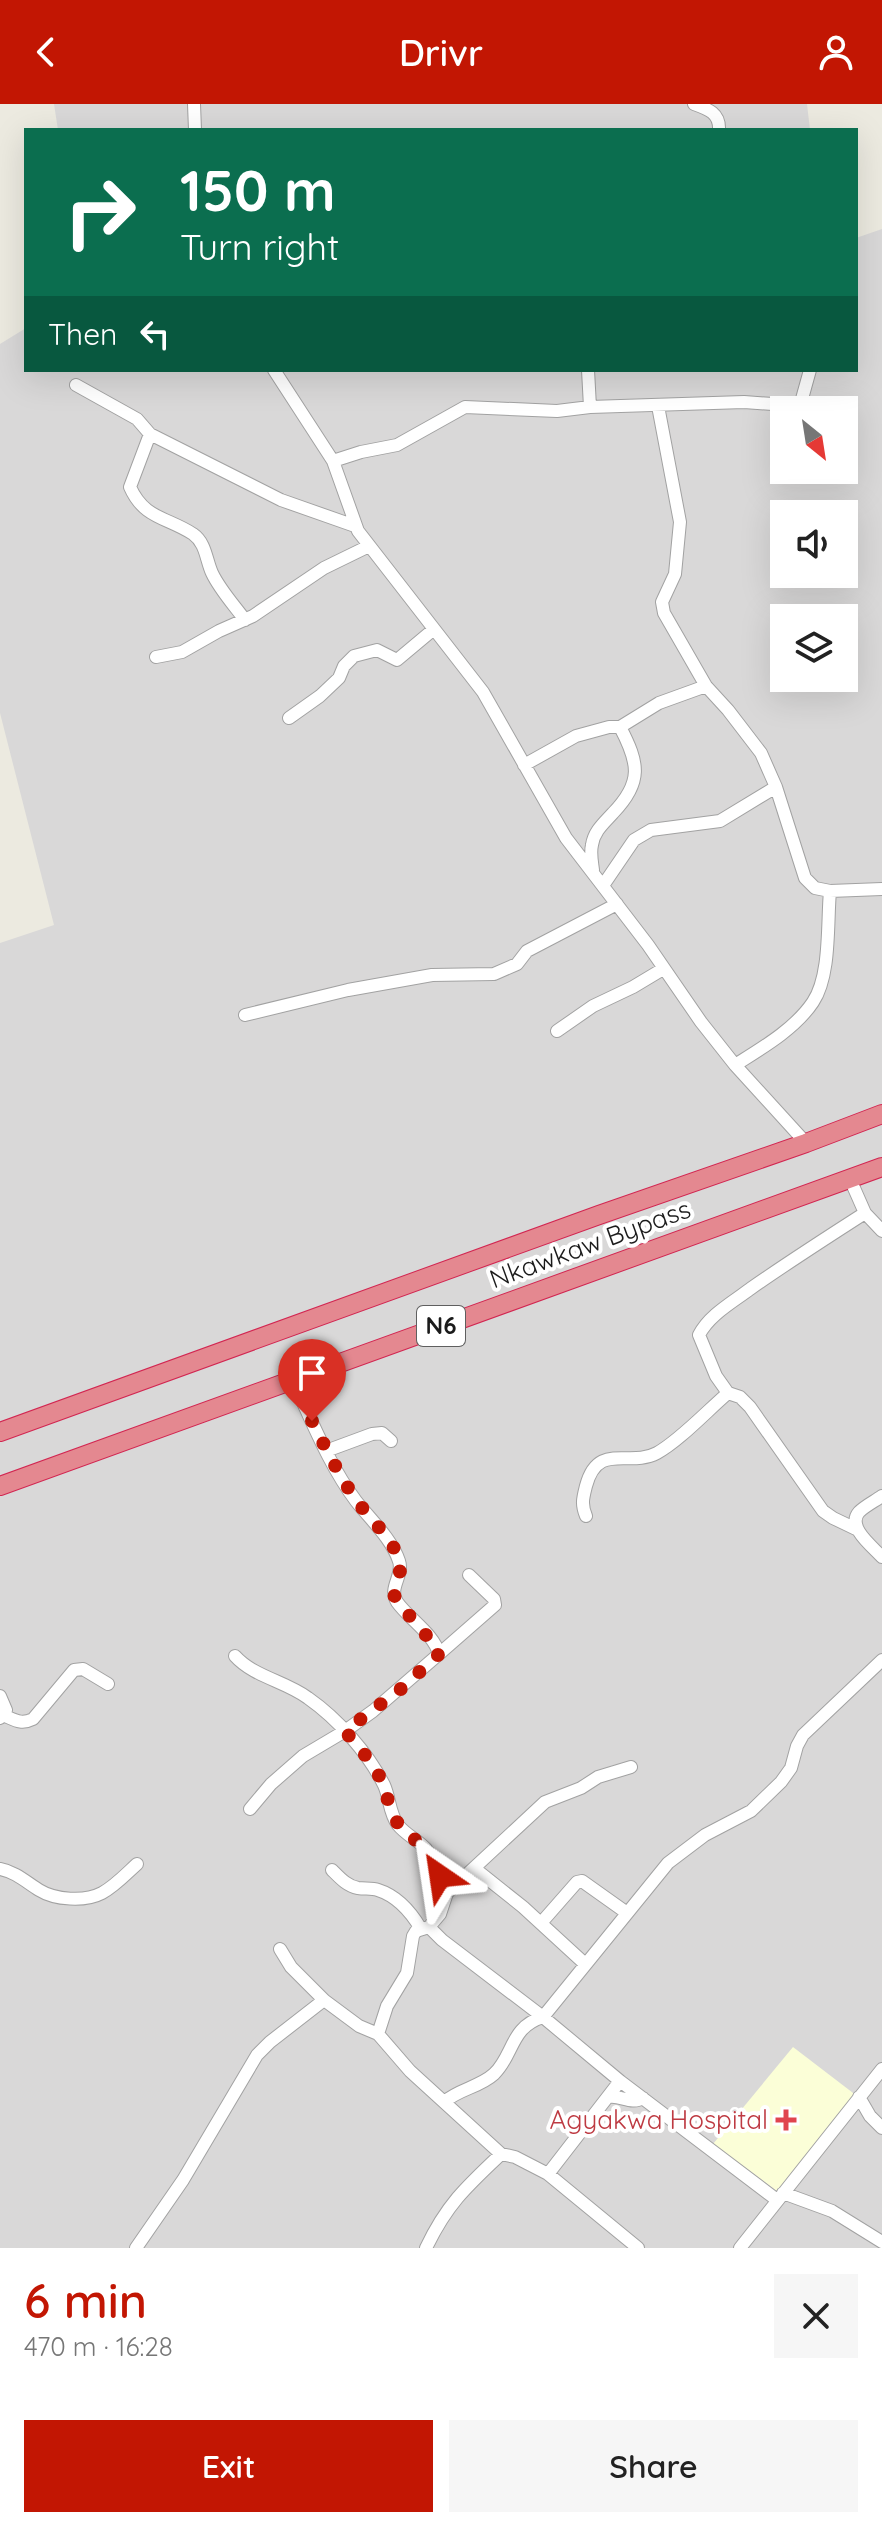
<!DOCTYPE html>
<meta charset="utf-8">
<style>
:root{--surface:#fff;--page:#f6f6f6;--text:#222;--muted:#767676;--accent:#c21603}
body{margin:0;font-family:Quicksand,sans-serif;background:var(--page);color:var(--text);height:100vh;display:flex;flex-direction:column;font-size:30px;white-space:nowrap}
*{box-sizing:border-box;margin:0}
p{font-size:26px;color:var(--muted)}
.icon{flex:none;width:44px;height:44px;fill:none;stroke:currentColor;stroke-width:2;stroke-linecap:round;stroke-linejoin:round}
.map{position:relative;height:2144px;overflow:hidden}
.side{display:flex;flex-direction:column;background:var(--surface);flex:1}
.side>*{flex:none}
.guide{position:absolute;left:24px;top:24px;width:834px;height:244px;border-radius:0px;box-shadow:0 8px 32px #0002;background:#0b6e4f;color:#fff;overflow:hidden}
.needle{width:52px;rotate:150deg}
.controls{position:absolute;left:770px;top:292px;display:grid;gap:16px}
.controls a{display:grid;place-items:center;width:88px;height:88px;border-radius:0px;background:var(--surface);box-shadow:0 8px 32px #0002;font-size:40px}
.pin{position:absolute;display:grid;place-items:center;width:68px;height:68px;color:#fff;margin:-82px -34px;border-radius:50% 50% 50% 0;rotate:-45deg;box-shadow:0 0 8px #0007}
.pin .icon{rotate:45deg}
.me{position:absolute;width:88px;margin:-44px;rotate:328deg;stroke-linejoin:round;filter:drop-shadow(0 0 6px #0008)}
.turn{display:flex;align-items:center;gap:28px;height:168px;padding:0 24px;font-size:36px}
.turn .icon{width:104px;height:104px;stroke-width:2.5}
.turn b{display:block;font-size:56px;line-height:68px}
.then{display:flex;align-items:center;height:76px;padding:0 24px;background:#0003;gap:16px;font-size:30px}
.round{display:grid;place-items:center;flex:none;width:84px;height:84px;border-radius:0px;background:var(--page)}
.headline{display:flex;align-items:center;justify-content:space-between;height:136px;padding:0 24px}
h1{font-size:48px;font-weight:600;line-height:60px;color:var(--accent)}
.action{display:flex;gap:16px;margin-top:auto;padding:16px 24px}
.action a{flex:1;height:92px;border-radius:0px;background:var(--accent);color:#fff;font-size:32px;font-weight:600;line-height:92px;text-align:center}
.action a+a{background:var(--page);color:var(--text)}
header{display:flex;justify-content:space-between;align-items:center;height:104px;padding:0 24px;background:var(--accent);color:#fff;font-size:36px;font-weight:600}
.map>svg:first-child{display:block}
.residential{fill:#d9d8d8;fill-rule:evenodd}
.education{fill:#fbfed7}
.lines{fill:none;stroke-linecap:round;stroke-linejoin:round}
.minor-casing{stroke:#a2a2a2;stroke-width:14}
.highway-casing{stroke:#d22651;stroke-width:20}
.minor{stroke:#fff;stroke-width:12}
.highway{stroke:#e48890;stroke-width:18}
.route{stroke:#c21603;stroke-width:14;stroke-dasharray:0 25.2}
.health-dot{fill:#e0444e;stroke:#fff;stroke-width:3}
.labels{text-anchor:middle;stroke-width:8;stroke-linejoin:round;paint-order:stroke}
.shield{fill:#fff;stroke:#5f5f5f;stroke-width:2}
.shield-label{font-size:24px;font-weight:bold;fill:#1b1b1b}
.street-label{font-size:26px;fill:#1b1b1b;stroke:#fff}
.health-label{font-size:26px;fill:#be3a42;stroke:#fff;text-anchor:end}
</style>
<header><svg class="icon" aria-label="back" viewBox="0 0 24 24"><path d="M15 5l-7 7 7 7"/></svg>Drivr<svg class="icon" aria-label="person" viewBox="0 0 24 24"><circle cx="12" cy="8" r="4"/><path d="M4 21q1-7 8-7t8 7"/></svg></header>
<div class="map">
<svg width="882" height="2144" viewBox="0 0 882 2144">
<rect width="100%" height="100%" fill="#eceae0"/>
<path class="residential" d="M54,0h753l3,26h-752z
M882,125v2019h-882v-1305l54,-18 -54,-212v-369l26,-16v42h830v-132zM784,306h60v60h-60zM784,410h60v60h-60zM784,514h60v60h-60z"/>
<path class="education" d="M793,1943l64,49 -76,98 -68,-50z"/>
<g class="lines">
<defs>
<path id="minor" d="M194,0l1,26
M694,0c14,5 26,9 25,26
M274,266l59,91 25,70 125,161 83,146 82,107 53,77 34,43 71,78
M588,266l2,37
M76,281l61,34 13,15 131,66 74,26
M658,302l22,116 -5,52 -13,28 2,11 42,73 22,24 33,43 15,34 29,91 10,10 15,3 52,-2
M150,330l-20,53c14,32 37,30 63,47 13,9 13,26 19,39 8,17 22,32 33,47
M333,357l28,-9 36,-7 68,-38 92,4 33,-4 154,-5 56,4 10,-36
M156,553l26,-5 37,-21 34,-15 71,-48 45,-22
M289,614l31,-22 19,-18 5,-12 10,-10 23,-6 20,10 37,-31
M524,661l52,-29 33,-9h11l39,-24 47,-17
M593,766c-1,-8 -3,-17 -1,-25 2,-14 12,-22 21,-32 30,-31 26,-50 7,-86
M604,780l30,-44 17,-10 69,-9 56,-34
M245,911l103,-25 84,-15 62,-1 23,-10 10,-13 90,-47
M557,927l36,-25 40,-19 30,-18
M735,961c27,-17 60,-36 78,-63 18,-27 14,-79 17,-111
M850,1075l15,34 17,18
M326,1347l46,-17 10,-1 9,8
M882,1392c-7,5 -17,10 -23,16 -13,15 14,35 23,45
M586,1412c-5,-12 -3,-18 0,-30 12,-45 43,-18 71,-33 22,-12 50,-42 71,-60
M856,1425l-23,-11 -10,-7 -73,-104 -10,-10 -12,-4 -12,-17 -17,-41c10,-20 34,-33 51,-46 37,-26 76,-51 115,-76
M439,1550l56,-49 -1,-6 -25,-24
M235,1552c19,21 50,25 73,42 30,21 60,55 76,87 6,13 5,28 14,40 8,10 20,15 28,24 10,12 15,30 21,44l-7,21 -11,13 13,13 101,77 77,64
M0,1592l6,14 -6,8
M3,1611c12,5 18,10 30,4l41,-49 9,-1 25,15
M250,1705l21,-25 32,-28 42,-25 28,-20 66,-57c-5,-20 -30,-35 -42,-52 -9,-15 7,-26 2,-41 -7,-22 -29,-42 -43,-60 -27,-36 -44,-80 -63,-120
M474,1764l49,39 61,56
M0,1765c16,3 26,13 39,21 16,10 46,12 63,3 13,-7 24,-19 35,-29
M332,1766c8,8 15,16 26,18 7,1 14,0 20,2 19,6 33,22 43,39
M447,1789l98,-91 36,-14 17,-11 33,-10
M541,1819l36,-41 5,-1 45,32
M280,1845l11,18 33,33 35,26 19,8 32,37 91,83
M378,1930l9,-28 20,-33 6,-37 3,-5 13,-4
M609,1993c12,-2 22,8 34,1
M859,1993l11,19 12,12
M444,1998c15,-13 36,-15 50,-28 20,-19 16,-47 49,-57l125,-154 37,-28 46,-24 30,-29 10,-14 6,-22 6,-11 79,-75
M548,2070l90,74
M783,2089l49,18 50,31
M136,2144l47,-68 74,-125 13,-13 54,-42
M426,2144c21,-44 41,-62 75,-94l14,3 33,17 72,-93 157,119
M740,2144l142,-179"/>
<path id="highway" d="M0,1328l599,-217 207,-72 76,-29
M0,1382l882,-319"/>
</defs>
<use href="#minor" class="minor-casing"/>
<use href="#highway" class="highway-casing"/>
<use href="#minor" class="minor"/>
<use href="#highway" class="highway"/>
</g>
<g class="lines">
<path class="route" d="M312,1317c13,26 26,52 42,76 13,20 41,42 46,67 2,12 -8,21 -5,35l43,50 1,5 -37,34 -57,43 30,36 11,24 3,15 10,20 28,24 13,26"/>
</g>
<path class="health-dot" d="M782 2004h8v8h8v8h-8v8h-8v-8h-8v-8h8z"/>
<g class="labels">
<rect class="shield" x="417" y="1202" width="48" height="40" rx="6"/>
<g class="shield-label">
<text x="441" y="1230">N6</text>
</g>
<g class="street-label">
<text transform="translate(590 1140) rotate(-20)" y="9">Nkawkaw Bypass</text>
</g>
<g class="health-label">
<text x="768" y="2025">Agyakwa Hospital</text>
</g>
</g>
</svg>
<div class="controls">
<a><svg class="needle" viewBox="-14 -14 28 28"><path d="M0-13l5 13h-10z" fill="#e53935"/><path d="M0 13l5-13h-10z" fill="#767676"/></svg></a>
<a><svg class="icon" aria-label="sound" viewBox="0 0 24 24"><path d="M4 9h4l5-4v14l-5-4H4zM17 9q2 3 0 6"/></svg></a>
<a><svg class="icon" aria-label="layers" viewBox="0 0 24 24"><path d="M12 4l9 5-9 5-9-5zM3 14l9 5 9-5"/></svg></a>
</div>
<div class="pin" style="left:312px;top:1317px;background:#d93025"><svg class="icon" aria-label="arrive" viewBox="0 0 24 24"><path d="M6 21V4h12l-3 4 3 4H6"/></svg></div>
<svg class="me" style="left:440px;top:1772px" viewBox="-20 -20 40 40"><path d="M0-17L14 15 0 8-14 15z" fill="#c21603" stroke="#fff" stroke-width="4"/></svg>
<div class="guide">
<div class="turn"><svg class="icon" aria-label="right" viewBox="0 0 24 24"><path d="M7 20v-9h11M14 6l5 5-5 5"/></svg><div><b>150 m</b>Turn right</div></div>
<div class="then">Then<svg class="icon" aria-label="left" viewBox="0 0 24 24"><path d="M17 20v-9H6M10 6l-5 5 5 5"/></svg></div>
</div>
</div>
<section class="side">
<div class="headline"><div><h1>6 min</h1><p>470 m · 16:28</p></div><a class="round"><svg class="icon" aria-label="close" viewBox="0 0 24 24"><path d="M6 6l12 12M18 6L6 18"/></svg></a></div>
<div class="action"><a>Exit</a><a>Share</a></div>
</section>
